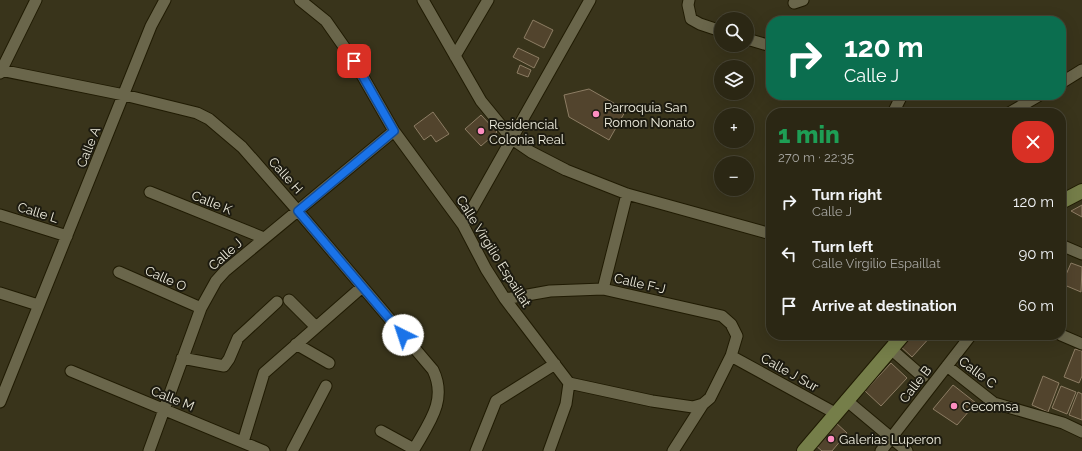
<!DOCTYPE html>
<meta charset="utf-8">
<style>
:root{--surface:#2b2714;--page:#332f1d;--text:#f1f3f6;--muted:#a6a5a0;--line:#474434}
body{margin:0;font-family:Raleway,sans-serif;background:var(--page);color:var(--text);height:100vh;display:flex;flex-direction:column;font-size:15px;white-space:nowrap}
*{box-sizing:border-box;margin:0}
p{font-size:13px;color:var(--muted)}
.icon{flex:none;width:22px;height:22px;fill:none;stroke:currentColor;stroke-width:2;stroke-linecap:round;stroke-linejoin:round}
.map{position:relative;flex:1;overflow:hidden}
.side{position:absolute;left:766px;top:108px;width:300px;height:232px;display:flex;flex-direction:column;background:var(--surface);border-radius:16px;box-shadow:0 4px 16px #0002,0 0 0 1px var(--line)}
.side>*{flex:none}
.top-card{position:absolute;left:766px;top:16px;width:300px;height:84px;border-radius:16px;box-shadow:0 4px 16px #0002,0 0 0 1px var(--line);background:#0b6e4f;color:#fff;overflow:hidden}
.fabs{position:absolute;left:714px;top:12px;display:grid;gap:8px}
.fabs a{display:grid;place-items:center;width:40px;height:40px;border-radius:50%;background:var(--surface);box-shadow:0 4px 16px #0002,0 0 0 1px var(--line);font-size:20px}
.pin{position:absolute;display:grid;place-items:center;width:34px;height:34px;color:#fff;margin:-17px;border-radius:8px;box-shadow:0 2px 6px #0006}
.me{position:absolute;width:44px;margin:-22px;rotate:319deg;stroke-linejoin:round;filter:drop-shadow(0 0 3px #0008)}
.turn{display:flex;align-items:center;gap:14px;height:84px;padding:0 12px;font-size:18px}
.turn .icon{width:52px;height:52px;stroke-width:2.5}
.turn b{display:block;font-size:28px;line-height:34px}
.round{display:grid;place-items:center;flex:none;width:42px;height:42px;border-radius:16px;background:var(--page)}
.summary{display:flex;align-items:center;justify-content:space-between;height:68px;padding:0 12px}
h1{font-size:24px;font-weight:800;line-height:30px;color:#1e9e55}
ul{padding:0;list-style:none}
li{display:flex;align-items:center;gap:12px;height:52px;padding:0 12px}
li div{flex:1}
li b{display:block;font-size:15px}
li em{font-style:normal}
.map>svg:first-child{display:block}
.building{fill:#52442d;stroke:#8d7d64}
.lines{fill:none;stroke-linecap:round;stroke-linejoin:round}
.minor-casing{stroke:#201b03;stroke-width:13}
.major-casing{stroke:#201b03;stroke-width:16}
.minor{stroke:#6a664b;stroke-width:11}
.major{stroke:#757e49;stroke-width:14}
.route-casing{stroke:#114b97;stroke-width:10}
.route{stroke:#1a73e8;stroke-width:7}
.poi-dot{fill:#fd8ec0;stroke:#1d1b10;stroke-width:1.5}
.labels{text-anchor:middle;stroke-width:4;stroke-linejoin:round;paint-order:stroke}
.poi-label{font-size:13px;fill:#eeecdd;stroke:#1d1b10;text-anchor:start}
.street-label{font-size:13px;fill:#eeecdd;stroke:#1d1b10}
</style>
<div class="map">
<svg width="1082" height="451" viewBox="0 0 1082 451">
<rect width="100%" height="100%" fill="#39341b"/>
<path class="building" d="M533,20l20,10 -9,18 -20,-10z
M518,48l21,10 -5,10 -21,-11z
M520,65l11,5 -3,7 -11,-4z
M589,89l37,21 -17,30 -40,-23 -5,-22z
M433,112l16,22 -13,8 -5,-7 -7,5 -10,-14z
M481,115l16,17 -16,14 -16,-17z
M1082,205v12l-11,-6z
M1061,260l5,2 -5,15z
M1071,263l11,4 -1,25 -19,-8z
M906,335h26l-20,22 -14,-13z
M1075,349l7,2v25l-3,7 -15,-6z
M891,363l16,15 -26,28 -16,-15z
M1043,376l16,7 -11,29 -16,-7z
M953,385l23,18 -19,22 -24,-16z
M1061,386l15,6 -9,22 -15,-6z
M1078,392l4,2v26l-13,-5z
M835,422l12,11 -15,18h-10l-7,-6z"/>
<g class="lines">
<defs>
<path id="minor" d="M300,0l26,21 28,40 40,70 69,94 23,44 19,30 64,84 -3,21 -17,47
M423,0l58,101 31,38 19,13 35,18 61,24 144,40
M689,0l-1,5 3,14 9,5 21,7
M794,3l9,-3
M747,39l24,7
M455,56l33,-56
M0,70l124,25 73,18 12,6 33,28 56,64 135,159c15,31 -5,54 -20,81
M0,73l36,-73
M1061,83l21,-13
M893,113l9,-18
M1009,113l31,-18
M150,192l114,46
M0,215l67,21
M463,225l127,-225
M1061,245l21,9
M119,272l82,36
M603,289l24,-95
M0,293l38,12
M505,299l45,-8 53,-2 119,27 9,8 6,12 -6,20 -21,42 -7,6 -10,3 -41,-6 -83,-18
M289,300l27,27
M1061,335l21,9
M296,344l33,19
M891,349l32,28
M731,356l104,57
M182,358l42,8 5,-7 9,-21 39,-36
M947,366l47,37 69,20 19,9
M71,371l193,80
M846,400l61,51
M0,402l151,-376 14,-26
M381,431l33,18
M243,442l21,-69 98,-86
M149,451l52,-143 15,-27 9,-10 169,-140
M292,451l34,-65
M476,451l20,-50 59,-37
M673,451l30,-47
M881,451l90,-116"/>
<path id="major" d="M1061,202l21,-11
M804,451l99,-116"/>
</defs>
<use href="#minor" class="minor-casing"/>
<use href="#major" class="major-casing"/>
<use href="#minor" class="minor"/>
<use href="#major" class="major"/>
</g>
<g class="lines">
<defs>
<path id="route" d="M354,61l40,70 -96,80 105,124"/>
</defs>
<use href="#route" class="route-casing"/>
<use href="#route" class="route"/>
</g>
<g class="poi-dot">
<circle cx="596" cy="114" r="4"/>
<circle cx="481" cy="131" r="4"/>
<circle cx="954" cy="406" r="4"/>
<circle cx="831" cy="439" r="4"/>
</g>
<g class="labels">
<g class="poi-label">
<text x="604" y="112">Parroquia San<tspan x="604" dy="15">Romon Nonato</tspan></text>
<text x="489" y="129">Residencial<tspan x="489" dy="15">Colonia Real</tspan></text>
<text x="962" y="411">Cecomsa</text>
<text x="839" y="444">Galerias Luperon</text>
</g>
<g class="street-label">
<text transform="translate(88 147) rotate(-68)" y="5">Calle A</text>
<text transform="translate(286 175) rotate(48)" y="5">Calle H</text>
<text transform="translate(212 202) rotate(22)" y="5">Calle K</text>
<text transform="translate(38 212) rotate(17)" y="5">Calle L</text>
<text transform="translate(494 251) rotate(58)" y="5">Calle Virgilio Espaillat</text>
<text transform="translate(225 254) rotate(-42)" y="5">Calle J</text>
<text transform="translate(166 278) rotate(24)" y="5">Calle O</text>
<text transform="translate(640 283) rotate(13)" y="5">Calle F-J</text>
<text transform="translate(790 372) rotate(29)" y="5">Calle J Sur</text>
<text transform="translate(978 372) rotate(37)" y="5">Calle C</text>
<text transform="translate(915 384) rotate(-52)" y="5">Calle B</text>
<text transform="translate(173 398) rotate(22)" y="5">Calle M</text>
</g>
</g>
</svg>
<div class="fabs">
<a><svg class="icon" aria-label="search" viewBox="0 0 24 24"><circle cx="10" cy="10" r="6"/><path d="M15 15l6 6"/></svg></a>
<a><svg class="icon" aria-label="layers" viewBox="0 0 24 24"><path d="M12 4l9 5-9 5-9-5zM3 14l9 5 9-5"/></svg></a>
<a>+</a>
<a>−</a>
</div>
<div class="pin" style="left:354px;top:61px;background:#d93025"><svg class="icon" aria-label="arrive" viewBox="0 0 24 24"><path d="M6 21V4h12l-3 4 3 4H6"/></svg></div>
<svg class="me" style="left:403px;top:335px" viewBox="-20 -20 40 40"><circle r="19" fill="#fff"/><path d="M0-13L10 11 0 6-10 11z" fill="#1a73e8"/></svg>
<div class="top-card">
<div class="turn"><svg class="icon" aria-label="right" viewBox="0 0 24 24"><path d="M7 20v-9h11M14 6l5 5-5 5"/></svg><div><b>120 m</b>Calle J</div></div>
</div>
<section class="side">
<div class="summary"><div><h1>1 min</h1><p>270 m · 22:35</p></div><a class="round" style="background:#d93025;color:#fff"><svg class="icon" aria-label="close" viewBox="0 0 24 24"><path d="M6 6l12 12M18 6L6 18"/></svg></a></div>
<ul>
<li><svg class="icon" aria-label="right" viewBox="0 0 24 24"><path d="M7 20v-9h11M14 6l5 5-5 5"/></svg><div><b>Turn right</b><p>Calle J</p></div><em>120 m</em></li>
<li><svg class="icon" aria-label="left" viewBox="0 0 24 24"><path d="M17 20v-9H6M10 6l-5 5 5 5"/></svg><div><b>Turn left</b><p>Calle Virgilio Espaillat</p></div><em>90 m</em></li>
<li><svg class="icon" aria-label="arrive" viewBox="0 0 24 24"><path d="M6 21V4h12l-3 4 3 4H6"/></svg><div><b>Arrive at destination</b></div><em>60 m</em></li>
</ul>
</section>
</div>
